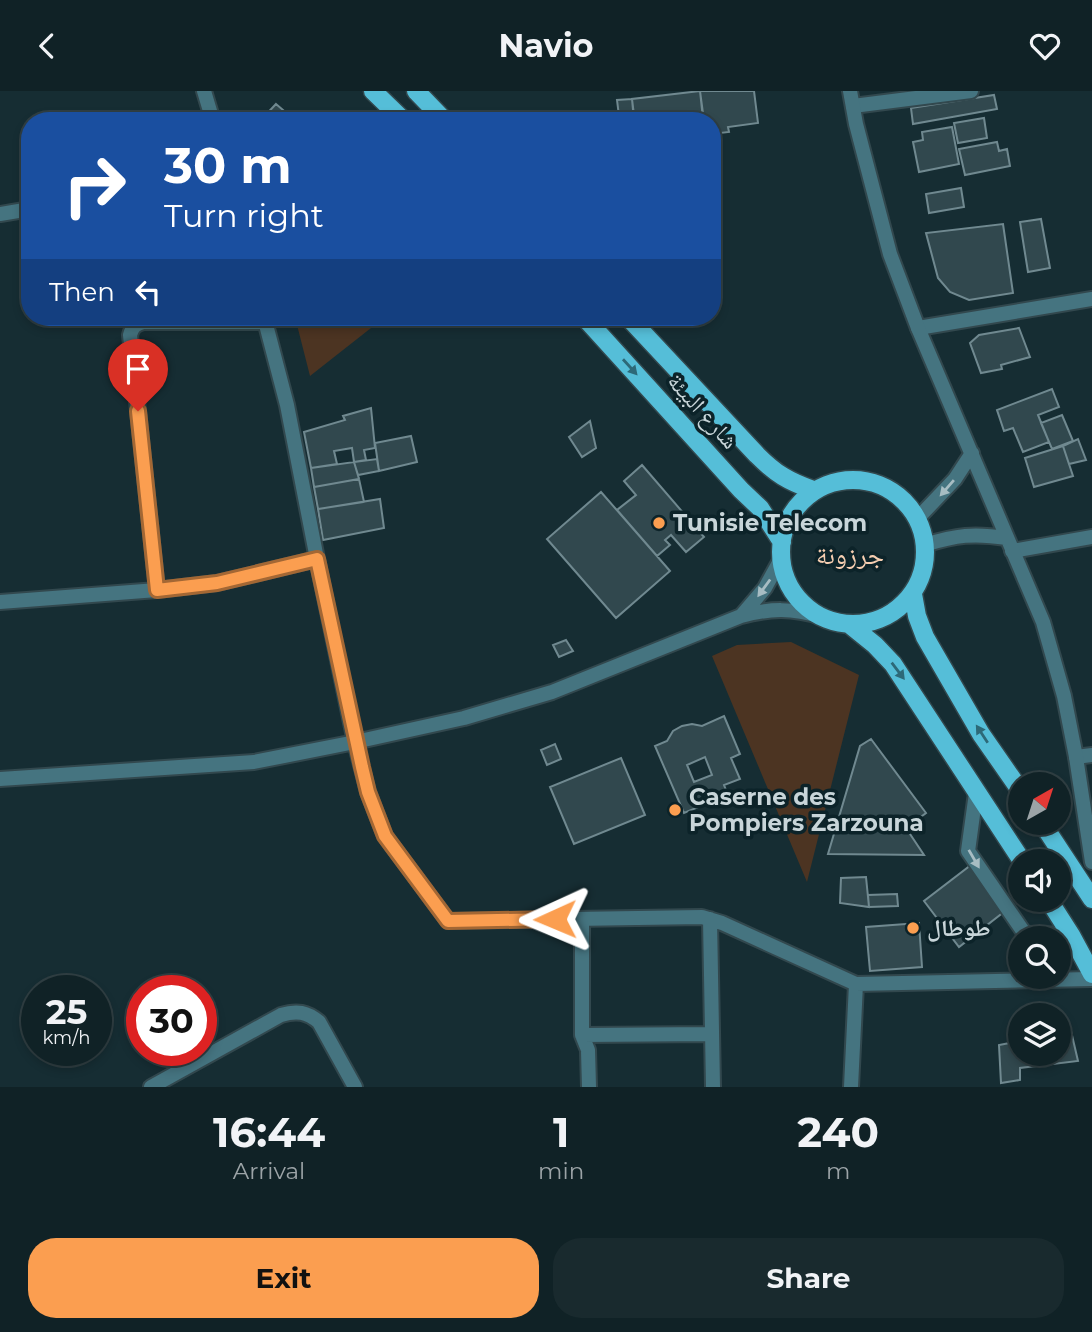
<!DOCTYPE html>
<meta charset="utf-8">
<style>
:root{--surface:#102226;--page:#192a2e;--text:#f1f3f6;--muted:#9ca4a7;--line:#303f43;--accent:#fb9e50}
body{margin:0;font-family:Montserrat,"Noto Naskh Arabic",sans-serif;background:var(--page);color:var(--text);height:100vh;display:flex;flex-direction:column;font-size:26px;white-space:nowrap}
*{box-sizing:border-box;margin:0}
p{font-size:23px;color:var(--muted)}
.icon{flex:none;width:38px;height:38px;fill:none;stroke:currentColor;stroke-width:2;stroke-linecap:round;stroke-linejoin:round}
.map{position:relative;height:996px;overflow:hidden}
.sheet{display:flex;flex-direction:column;background:var(--surface);flex:1}
.sheet>*{flex:none}
.banner{position:absolute;left:21px;top:21px;width:700px;height:214px;border-radius:28px;box-shadow:0 4px 10px #0003,0 0 0 2px var(--line);background:#1a4fa0;color:#fff;overflow:hidden}
.needle{width:46px;rotate:39deg}
.controls{position:absolute;left:1008px;top:681px;display:grid;gap:14px}
.controls a{display:grid;place-items:center;width:63px;height:63px;border-radius:50%;background:var(--surface);box-shadow:0 4px 10px #0003,0 0 0 2px var(--line);font-size:35px}
.speed{position:absolute;left:21px;top:884px;display:flex;gap:14px;font-size:35px;font-weight:700;text-align:center}
.speed>*{display:grid;place-content:center;width:91px;height:91px;border-radius:50%;background:var(--surface);box-shadow:0 4px 10px #0003,0 0 0 2px var(--line);line-height:1}
.speed small{font-size:18px;font-weight:400}
.speed .limit{border:10px solid #d22;background:#fff;color:#111}
.pin{position:absolute;display:grid;place-items:center;width:60px;height:60px;color:#fff;margin:-72px -30px;border-radius:50% 50% 50% 0;rotate:-45deg;box-shadow:0 0 7px #0007}
.pin .icon{rotate:45deg}
.me{position:absolute;width:77px;margin:-38px;rotate:269deg;stroke-linejoin:round;filter:drop-shadow(0 0 5px #0008)}
.turn{display:flex;align-items:center;gap:24px;height:147px;padding:0 28px;font-size:32px}
.turn .icon{width:91px;height:91px;stroke-width:2.5}
.turn b{display:block;font-size:49px;line-height:60px}
.then{display:flex;align-items:center;height:66px;padding:0 28px;background:#0003;gap:14px;font-size:26px}
.eta{display:flex;justify-content:space-evenly;align-items:center;height:119px;text-align:center}
.eta b{font-size:42px;font-weight:700;line-height:49px}
.action{display:flex;gap:14px;margin-top:auto;padding:14px 28px}
.action a{flex:1;height:80px;border-radius:28px;background:var(--accent);color:#111;font-size:28px;font-weight:700;line-height:80px;text-align:center}
.action a+a{background:var(--page);color:var(--text)}
header{display:flex;justify-content:space-between;align-items:center;height:91px;padding:0 28px;background:var(--surface);font-size:32px;font-weight:700}
.map>svg:first-child{display:block}
.green{fill:#4c3422}
.building{fill:#31484e;stroke:#708990;stroke-width:2;fill-rule:evenodd}
.lines{fill:none;stroke-linecap:round;stroke-linejoin:round}
.service-casing{stroke:#32484e;stroke-width:18}
.minor-casing{stroke:#32484e;stroke-width:18}
.tertiary-casing{stroke:#32484e;stroke-width:18}
.primary-casing{stroke:#32484e;stroke-width:21}
.service{stroke:#457480;stroke-width:14}
.minor{stroke:#457480;stroke-width:14}
.tertiary{stroke:#457480;stroke-width:14}
.primary{stroke:#55bed8;stroke-width:18}
.oneway{fill:#2d6978}
.oneway2{fill:#a7bdc3}
.route-casing{stroke:#a36734;stroke-width:18}
.route{stroke:#fb9e50;stroke-width:12}
.poi-dot{fill:#fb9e50;stroke:#0c2329;stroke-width:2.5}
.labels{text-anchor:middle;stroke-width:7;stroke-linejoin:round;paint-order:stroke}
.street-label{font-size:23px;fill:#c8d5d9;stroke:#0c2329}
.poi-label{font-size:23px;font-weight:bold;fill:#c8d5d9;stroke:#0c2329;text-anchor:start}
.quarter-label{font-size:26px;fill:#f6ceb1;stroke:#0c2329}
</style>
<header><svg class="icon" aria-label="back" viewBox="0 0 24 24"><path d="M15 5l-7 7 7 7"/></svg>Navio<svg class="icon" aria-label="heart" viewBox="0 0 24 24"><path d="M12 20l-8-8c-3-5 5-10 8-4 3-6 11-1 8 4z"/></svg></header>
<div class="map">
<svg width="1092" height="996" viewBox="0 0 1092 996">
<rect width="100%" height="100%" fill="#162d33"/>
<path class="green" d="M295,226h90l-75,59z
M791,551l68,33 -52,207 -95,-226 25,-11z"/>
<path class="building" d="M700,0h54l4,32 -30,4 1,5 -17,2v-13h-8z
M700,0l3,28 -18,2h-51l-2,-22z
M994,4l3,14 -84,15 -2,-16z
M632,8l2,16 -15,1 -2,-16z
M276,13l14,12 -5,5h-25z
M984,27l3,20 -29,5 -4,-20z
M952,36l7,37 -40,8 -6,-30 10,-2 -1,-8z
M997,51l2,9 8,-2 3,17 -45,9 -6,-26z
M961,97l3,19 -35,6 -3,-19z
M1041,128l9,49 -22,4 -8,-50z
M1003,133l10,69 -44,7 -19,-8 -12,-14 -12,-45z
M1019,237l11,29 -29,8 1,4 -21,4 -11,-30 9,-8z
M1052,298l7,18 -21,8 11,27 -26,10 -10,-24 -9,3 -7,-21z
M371,317l4,40 -11,2 2,10 -12,2 -2,-14 -18,3 3,13 -26,4 -7,-36 41,-12 -2,-4z
M1062,324l11,26 -21,8 -11,-26z
M590,330l6,27 -14,9 -13,-20z
M411,345l6,26 -38,9 -4,-28z
M1078,348l8,21 -17,4 -6,-18z
M1063,355l10,30 -39,11 -9,-29z
M377,368l2,12 -21,4 -4,-13z
M354,371l5,17 -45,8 -3,-19z
M642,374l62,72 -18,15 -15,-17 -6,5 5,5 -13,11 -40,-46 19,-15 -12,-14z
M359,388l5,23 -46,7 -4,-22z
M601,401l69,79 -54,47 -69,-79z
M380,408l4,29 -61,12 -5,-31z
M566,549l7,11 -14,6 -6,-12z
M724,625l16,38 -9,4 9,21 -16,6 4,10 -44,18 -29,-67 12,-5 6,-10 9,-5 10,-2 10,2zM705,666l7,18 -18,7 -7,-17z
M871,648l55,74 -20,15 18,27 -96,-1 32,-108z
M555,653l6,15 -14,6 -6,-15z
M621,667l24,57 -71,29 -24,-57z
M971,774l34,46 -46,36 -35,-46z
M866,786l3,30 -29,-4 1,-25z
M897,803l1,12 -29,1 -1,-12z
M919,832l3,44 -52,4 -4,-44z
M1071,940l7,30 -58,7v12l-19,3 -2,-38 21,-4v12h39v-19z"/>
<g class="lines">
<defs>
<path id="service" d="M853,15l118,-15
M1012,460l80,-14
M1076,666l16,-2
M976,702l-8,58 57,83 46,1
M151,996l130,-72c16,-5 26,-3 38,7l36,65"/>
<path id="minor" d="M204,0l9,30
M0,123l30,-5
M264,226l23,88 30,154 38,183 13,50 17,44 63,85 254,-4 20,6 134,61 236,-5
M918,237l174,-29
M157,499l-27,-255c2,-8 6,-11 13,-13h122
M0,511l157,-12 60,-7 100,-24
M582,828v116l6,15 1,37
M710,828l3,168
M582,944l130,-1
M851,996l5,-103"/>
<path id="tertiary" d="M850,0l6,33 34,130 28,74 125,294 21,74 12,61 16,105
M917,428l38,-40 17,-26
M924,454c33,-10 49,-12 83,-7
M742,524l23,-27 17,-31
M0,688l254,-17 101,-20 109,-24 88,-26 189,-76c30,-8 51,-8 81,1"/>
<path id="primary" d="M373,0l31,30
M416,0l29,30
M584,226l157,173 19,18 22,34
M628,226l129,138c19,19 31,26 56,35
M781 461a72 72 0 1 1 144 0a72 72 0 1 1-144 0Z
M913,503l4,22 8,21 56,97 39,56
M849,533l26,21 18,19 129,197
M1042,732l50,76
M1048,808l23,36 21,39"/>
</defs>
<use href="#service" class="service-casing"/>
<use href="#minor" class="minor-casing"/>
<use href="#tertiary" class="tertiary-casing"/>
<use href="#primary" class="primary-casing"/>
<use href="#service" class="service"/>
<use href="#minor" class="minor"/>
<use href="#tertiary" class="tertiary"/>
<use href="#primary" class="primary"/>
</g>
<defs><path id="oneway-solid" d="M-6-.8H1V-3.2L6.5 0L1 3.2V.8H-6Z" transform="scale(1.75)"/></defs>
<g class="oneway">
<use href="#oneway-solid" transform="translate(630 276) rotate(48)"/>
<use href="#oneway-solid" transform="translate(898 580) rotate(53)"/>
<use href="#oneway-solid" transform="translate(982 643) rotate(-123)"/>
</g>
<g class="oneway2">
<use href="#oneway-solid" transform="translate(947 397) rotate(131)"/>
<use href="#oneway-solid" transform="translate(764 497) rotate(126)"/>
<use href="#oneway-solid" transform="translate(974 768) rotate(60)"/>
</g>
<g class="lines">
<defs>
<path id="route" d="M138,320l19,179 60,-7 100,-24 45,208 6,25 17,44 63,85 107,-2"/>
</defs>
<use href="#route" class="route-casing"/>
<use href="#route" class="route"/>
</g>
<g class="poi-dot">
<circle cx="659" cy="432" r="7"/>
<circle cx="675" cy="719" r="7"/>
<circle cx="913" cy="837" r="7"/>
</g>
<g class="labels">
<g class="street-label">
<text transform="translate(703 320) rotate(48)" y="8">شارع البيئة</text>
</g>
<g class="poi-label">
<text x="673" y="440">Tunisie Telecom</text>
<text x="689" y="714">Caserne des<tspan x="689" dy="26">Pompiers Zarzouna</tspan></text>
<text x="927" y="845">طوطال</text>
</g>
<g class="quarter-label">
<text x="850" y="473">جرزونة</text>
</g>
</g>
</svg>
<div class="controls">
<a><svg class="needle" viewBox="-14 -14 28 28"><path d="M0-13l5 13h-10z" fill="#e53935"/><path d="M0 13l5-13h-10z" fill="#9ca4a7"/></svg></a>
<a><svg class="icon" aria-label="sound" viewBox="0 0 24 24"><path d="M4 9h4l5-4v14l-5-4H4zM17 9q2 3 0 6"/></svg></a>
<a><svg class="icon" aria-label="search" viewBox="0 0 24 24"><circle cx="10" cy="10" r="6"/><path d="M15 15l6 6"/></svg></a>
<a><svg class="icon" aria-label="layers" viewBox="0 0 24 24"><path d="M12 4l9 5-9 5-9-5zM3 14l9 5 9-5"/></svg></a>
</div>
<div class="speed"><div>25<small>km/h</small></div><div class="limit">30</div></div>
<div class="pin" style="left:138px;top:320px;background:#d93025"><svg class="icon" aria-label="arrive" viewBox="0 0 24 24"><path d="M6 21V4h12l-3 4 3 4H6"/></svg></div>
<svg class="me" style="left:555px;top:828px" viewBox="-20 -20 40 40"><path d="M0-17L14 15 0 8-14 15z" fill="#fb9e50" stroke="#fff" stroke-width="4"/></svg>
<div class="banner">
<div class="turn"><svg class="icon" aria-label="right" viewBox="0 0 24 24"><path d="M7 20v-9h11M14 6l5 5-5 5"/></svg><div><b>30 m</b>Turn right</div></div>
<div class="then">Then<svg class="icon" aria-label="left" viewBox="0 0 24 24"><path d="M17 20v-9H6M10 6l-5 5 5 5"/></svg></div>
</div>
</div>
<section class="sheet">
<div class="eta">
<div><b>16:44</b><p>Arrival</p></div>
<div><b>1</b><p>min</p></div>
<div><b>240</b><p>m</p></div>
</div>
<div class="action"><a>Exit</a><a>Share</a></div>
</section>
